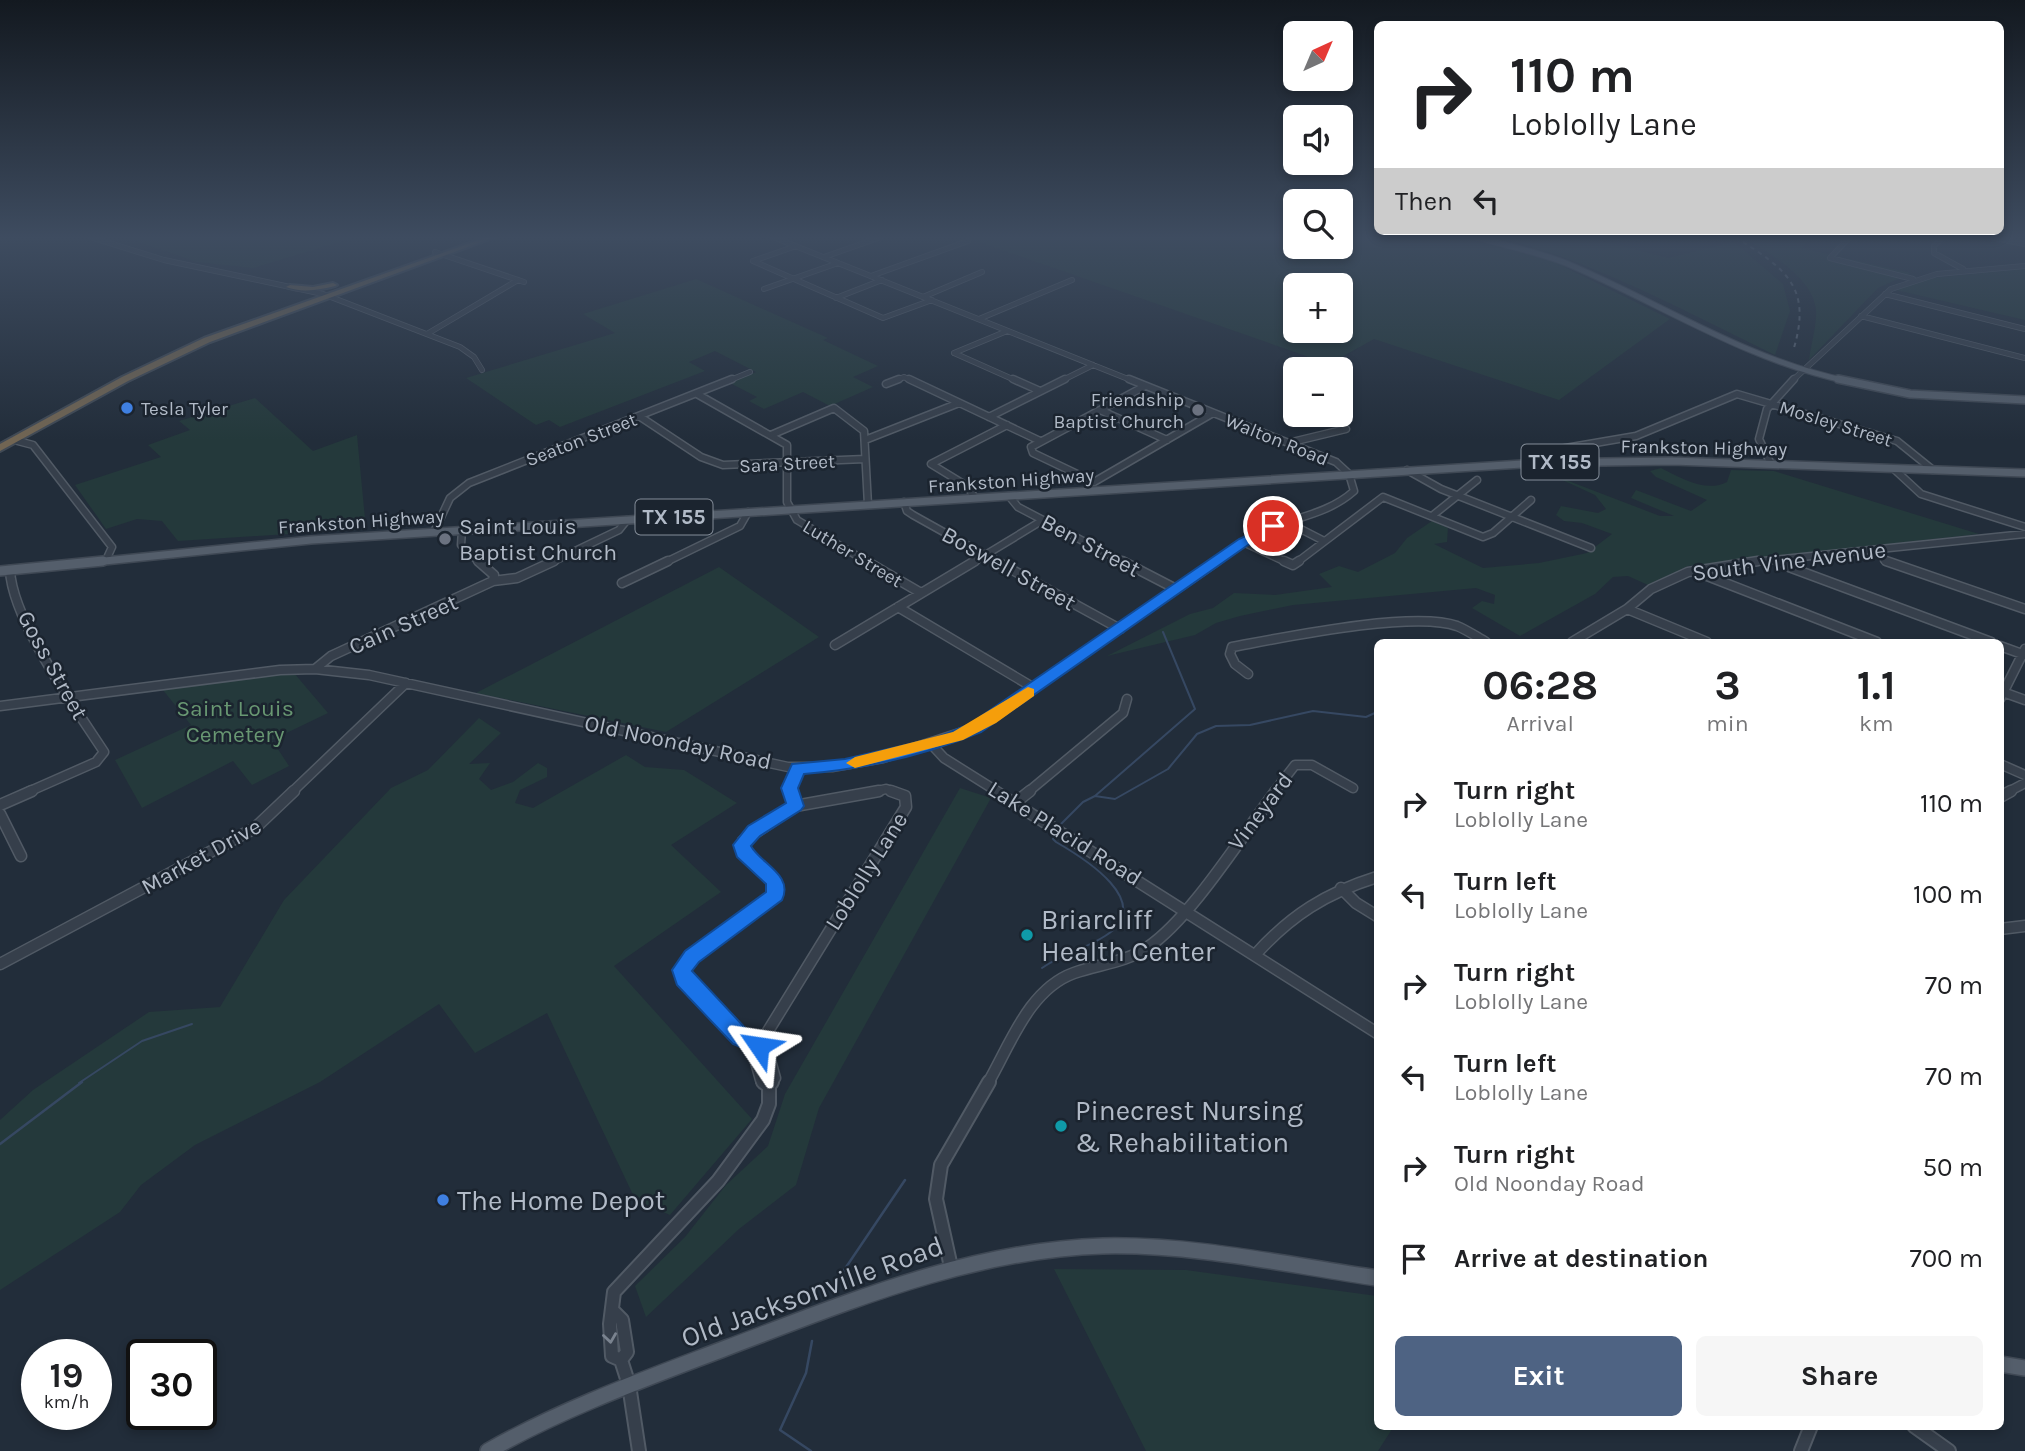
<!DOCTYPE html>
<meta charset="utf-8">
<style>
:root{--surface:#fff;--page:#f6f6f6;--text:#202124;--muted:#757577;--accent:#4e6383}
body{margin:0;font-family:Karla,sans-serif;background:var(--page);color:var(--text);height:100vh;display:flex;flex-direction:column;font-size:26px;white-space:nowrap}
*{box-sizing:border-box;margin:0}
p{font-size:23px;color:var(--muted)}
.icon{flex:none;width:38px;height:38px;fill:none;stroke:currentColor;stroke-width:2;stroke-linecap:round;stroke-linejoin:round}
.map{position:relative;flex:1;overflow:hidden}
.sheet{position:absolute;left:1374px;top:639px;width:630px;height:791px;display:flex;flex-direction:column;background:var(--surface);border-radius:10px;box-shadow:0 4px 10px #0003}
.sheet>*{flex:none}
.banner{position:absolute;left:1374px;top:21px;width:630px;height:214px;border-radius:10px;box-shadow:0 4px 10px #0003;background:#fff;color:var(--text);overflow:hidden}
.needle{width:46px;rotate:44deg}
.fabs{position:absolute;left:1283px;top:21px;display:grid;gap:14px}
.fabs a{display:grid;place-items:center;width:70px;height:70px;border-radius:10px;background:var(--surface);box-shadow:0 4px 10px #0003;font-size:35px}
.speed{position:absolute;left:21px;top:1339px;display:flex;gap:14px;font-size:35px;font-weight:700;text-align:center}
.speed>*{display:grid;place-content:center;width:91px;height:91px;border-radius:50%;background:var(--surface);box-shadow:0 4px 10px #0003;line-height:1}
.speed small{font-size:18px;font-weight:400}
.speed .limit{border:4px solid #111;border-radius:10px;background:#fff;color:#111}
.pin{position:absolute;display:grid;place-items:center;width:60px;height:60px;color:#fff;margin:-30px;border:4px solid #fff;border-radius:50%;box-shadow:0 2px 7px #0007}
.me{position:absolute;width:77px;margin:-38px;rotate:302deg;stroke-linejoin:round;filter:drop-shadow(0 0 5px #0008)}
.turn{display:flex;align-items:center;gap:24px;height:147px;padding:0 21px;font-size:32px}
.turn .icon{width:91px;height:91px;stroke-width:2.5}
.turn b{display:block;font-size:49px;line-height:60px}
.then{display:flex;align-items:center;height:66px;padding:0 21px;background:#0003;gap:14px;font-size:26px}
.eta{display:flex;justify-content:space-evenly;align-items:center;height:119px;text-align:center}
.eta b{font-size:42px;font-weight:700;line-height:49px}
.cta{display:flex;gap:14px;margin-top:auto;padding:14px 21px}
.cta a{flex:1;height:80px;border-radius:10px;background:var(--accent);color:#fff;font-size:28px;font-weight:700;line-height:80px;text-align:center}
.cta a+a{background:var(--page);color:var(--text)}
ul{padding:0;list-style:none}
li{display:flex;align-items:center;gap:21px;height:91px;padding:0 21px}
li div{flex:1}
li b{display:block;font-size:26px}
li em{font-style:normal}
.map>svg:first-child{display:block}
.green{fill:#24393b;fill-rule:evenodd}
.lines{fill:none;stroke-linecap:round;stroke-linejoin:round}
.stream-far1{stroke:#364862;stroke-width:2}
.stream{stroke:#364862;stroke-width:2.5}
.minor-far4-casing{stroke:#515a65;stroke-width:6}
.minor-far3-casing{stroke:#515a65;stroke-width:9}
.minor-far2-casing{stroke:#515a65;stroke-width:11}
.minor-far1-casing{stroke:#515a65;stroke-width:13}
.minor-casing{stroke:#515a65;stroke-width:16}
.major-far3-casing{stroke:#3f4854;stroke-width:7}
.major-far2-casing{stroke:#3f4854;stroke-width:10}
.major-far1-casing{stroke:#3f4854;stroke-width:12}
.major-casing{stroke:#3f4854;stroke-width:18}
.highway-casing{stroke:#414a55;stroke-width:4}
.minor-far4{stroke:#363f4b;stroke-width:4.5}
.minor-far3{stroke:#363f4b;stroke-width:6}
.minor-far2{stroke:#363f4b;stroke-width:8}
.minor-far1{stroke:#363f4b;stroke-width:10}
.minor{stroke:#363f4b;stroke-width:12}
.major-far3{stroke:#545e6b;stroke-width:5}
.major-far2{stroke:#545e6b;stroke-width:7}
.major-far1{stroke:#545e6b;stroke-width:9}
.major{stroke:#545e6b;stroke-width:15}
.highway{fill:#716553;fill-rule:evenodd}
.rail{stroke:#586372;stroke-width:2;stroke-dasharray:4.5 4.5;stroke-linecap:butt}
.oneway{stroke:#7a838f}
.route{fill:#1a73e8;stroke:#114b97;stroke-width:2}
.slow{fill:#f59e0b}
.shop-dot{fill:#3f7fe0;stroke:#1b242f;stroke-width:2.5}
.worship-dot{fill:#6b7280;stroke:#1b242f;stroke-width:2.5}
.culture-dot{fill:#0f9aa8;stroke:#1b242f;stroke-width:2.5}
.labels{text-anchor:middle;stroke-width:5;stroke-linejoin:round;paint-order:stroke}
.far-poi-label{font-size:19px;fill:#b1bac7;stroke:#1b242f;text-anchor:end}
.far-street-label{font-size:19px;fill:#b1bac7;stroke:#1b242f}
.shield{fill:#1b242f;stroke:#848d99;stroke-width:2}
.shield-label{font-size:21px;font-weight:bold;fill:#b1bac7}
.poi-label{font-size:23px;fill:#b1bac7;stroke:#1b242f;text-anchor:start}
.street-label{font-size:23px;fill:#b1bac7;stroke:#1b242f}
.park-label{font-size:23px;fill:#689772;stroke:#1b242f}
.near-poi-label{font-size:28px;fill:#b1bac7;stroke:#1b242f;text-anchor:start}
.near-street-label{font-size:28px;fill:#b1bac7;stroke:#1b242f}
</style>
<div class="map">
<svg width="2025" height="1451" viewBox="0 0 2025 1451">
<rect width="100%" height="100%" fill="#222d3a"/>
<path class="green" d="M124,237h232l-103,31 -56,-6z
M965,237h330v10h45l1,-10h119l90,23 120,59 -111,81 -185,-61 -45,25zM1295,285h45v46h-45z
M1498,237h88l82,21 66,-16 49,42 7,27 -15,44c-91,-44 -179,-93 -277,-118z
M1743,237h61l8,1 -11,10 110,25 -33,15 -69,72c2,-16 8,-35 7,-50 -3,-33 -49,-58 -73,-73z
M2025,269v51l-129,-30 36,-12z
M696,279l132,59 -5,2 55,26 -25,11 20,10 -43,19 -27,-14 -39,17 -15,-8 8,-4 -27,-14 26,-11 -41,-21 -26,11 16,9 -145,56 -11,-7 -13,5 -70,-47 149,-45 -32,-19z
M255,398l58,53 44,-16 9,94 -188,12 -16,-20 -25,-2 -31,10 -31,-44 86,-28 -13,-12 42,-15 -11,-9z
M1661,468c20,10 45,25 66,14l4,-12 43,1 205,63 -291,32 -40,19 -20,-9 -15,1 -18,17 -75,42 -48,-28 10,-7 12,3 1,-9 -19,-7 -183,17 -53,11 -24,7 -21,12 -88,21 83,-42 23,-6 21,-15 41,2 57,-8 -13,-13 20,-8 19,6 37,-19 12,-15 25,-17 16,7 -1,14 -13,2 49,24 56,-5 48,-10 25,-19 -30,-11 -18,-2 -8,-6 5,-9 37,7 8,-4 -11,-14 -50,-23 115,44h14l-43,-18 5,-8 55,21 16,-11 -51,-23 -6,-6z
M719,567l100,70 -153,95 -190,-39z
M294,673l34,40 -56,27 17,26 -37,19 -19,-24 -91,47 -27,-48 76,-35 -28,-35z
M479,718l22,15 -32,31 21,-1 -11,16 12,11 22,-8 25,-19 9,5v9l-27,13 -5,13 18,5 93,-53 19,12 39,3 53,33 -66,42 50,47 -107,74 138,153 -82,96 -35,-16 -88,-186 -72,40 -36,-49 -119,78 -125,63 -54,40 -21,27 -120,78v-170l33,-30 116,-78 71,-5 64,-107 107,-112 37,-18z
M960,788l31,10 -172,310 -23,77 -57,44 -93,88 -11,-31 50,-49 41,-52 42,-39 17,-52z
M1054,1269l132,1 191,26v130h17l-16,25h-232z"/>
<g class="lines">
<path class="stream-far1" d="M1095,796l20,3 53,-30 29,-35 19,-8 34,-1 63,-14 53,6 11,-5
M1060,825l23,-23 12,-6 100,-87 -32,-77
M1042,968c20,-14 43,-19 63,-32 53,-33 -23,-79 -49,-94l-3,-3 2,-7
M79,1083l63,-42 50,-17"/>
<path class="stream" d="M0,1144l82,-62
M836,1282l69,-102
M811,1451l-31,-21 26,-57 6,-32"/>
<defs>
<path id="minor-far4" d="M90,237l74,23 159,34 137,53 14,10 8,13
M773,237l360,144
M1850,237l-20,21 83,21
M1943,237l-9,9v7l29,16
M1990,237l35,7
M435,252l89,30
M824,257l57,-20
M753,261l130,57 49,-18
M753,261l43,-15
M871,276l97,-35
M764,289l74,-26
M1885,294l140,35
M923,297l59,-25
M836,298l46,-18
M1861,316l164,42
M979,319l93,-39
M427,334l91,-54
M954,353l63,28
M954,353l53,-22
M728,381l22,-9
M894,381l10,-4 8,4
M1061,381l32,-16
M1792,381l99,-92 46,-15 88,-8"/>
<path id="minor-far3" d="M909,379l131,62
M1013,379l27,12
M1129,379l207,83 13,12 5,17c-26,23 -58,26 -89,39 -18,8 -34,21 -50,33
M886,384l13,-5
M697,394l90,51v57l10,18 72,43
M1100,410l67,30
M639,416l62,41 22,8 142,-6
M989,417l76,-38
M771,435l63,-27 30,23 4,74
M14,440l19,5 79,102 -5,11
M865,440l94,-37
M1288,443l58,-14
M1553,462l-3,-8 4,-4 82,-14 101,-42 160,47 36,29
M1771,464l-12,-25 8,-30 27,-30
M1894,469l27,25 104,33
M1407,470l34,19 150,59
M1094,482l-61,-29 -2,-6 114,-61
M1094,482l119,-69
M1009,496l9,11 107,56
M975,498l-8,-12 -36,-22 76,-39
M904,502l3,9 6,4 86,48
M1432,516l45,-36
M1287,522l37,19
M462,530l-1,15 19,18
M434,532l16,-34 19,-15 263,-104
M1243,542l45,21
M1779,560l4,3
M1884,560l7,3
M550,563l69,-33 8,-10
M664,563l76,-37 8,-14
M972,563l71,-43
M1296,563l87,-66 100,40 10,-4 38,-33
M1743,563l282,-29"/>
<path id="minor-far2" d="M478,561l16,14 -1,6
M866,561l55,32
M996,561l124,68
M1122,561l54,28
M1284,561l9,4 6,-4
M1780,561l9,6 202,75
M1886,561l139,48
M10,570c2,50 66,139 94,182l-8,10 -68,30
M1697,572l180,70
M493,581l24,-3 37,-17
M622,583l46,-22
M898,607l136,81
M1627,609l80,33
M1572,642l55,-33 24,-20 37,-17 70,-11
M835,645l140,-84
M2000,646l25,9
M315,669l16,-13 162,-75
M1248,674l-13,-10 -5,-10 2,-7c49,-9 182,-37 225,-21 10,4 20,11 29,16
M2000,691l25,9
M2000,699l25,-50
M0,706l280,-36 35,-1 54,6 419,92h44l51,-9 92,-30 242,-167
M932,745l12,13 54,34
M2000,764l25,11
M292,792l114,-109
M790,792l-1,-4 9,-20
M873,792l13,-3 9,3
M1028,792l95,-79 4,-14
M1274,792l21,-27h17l41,23
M2008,792l17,-9"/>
<path id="minor-far1" d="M790,791l5,15
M879,791l-84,15 -52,35 1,12 31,29v13l-83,61 -10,14 2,10 60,60 11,1 10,-5 141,-229 -1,-11 -14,-5
M995,791l382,242
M2000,797l11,-6
M1016,802l14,-11
M0,805l32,-14
M0,814l21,42
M1341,888l15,15 21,13
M2000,929l25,-3
M1255,955c36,-40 71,-62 122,-78
M0,964l255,-136 39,-37
M758,1040l1,6
M759,1046l8,4 8,28 -4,5
M759,1046l-5,9 7,25 5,3
M988,1083c22,-38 41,-94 86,-110 25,-9 51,-10 74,-26 43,-29 95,-113 128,-156"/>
<path id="minor" d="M763,1082l6,4 3,-4
M951,1267l-15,-68 5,-34 48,-83
M614,1312l8,8 5,32 -6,8
M1914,1426l35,25
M639,1451l-10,-66 -8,-25 -9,-4 -2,-32 4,-32 104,-111 45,-61 6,-16v-18
M1801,1451l10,-25"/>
<path id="major-far3" d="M1476,237c30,9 63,15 92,27 94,40 178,96 279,117"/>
<path id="major-far2" d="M1838,379l72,15 115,6
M85,563l226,-23 1226,-77 135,-2 353,12"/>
<path id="major-far1" d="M0,571l103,-10"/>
<path id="major" d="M2000,1364l25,4
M488,1451c76,-43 157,-72 238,-103 122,-46 245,-98 377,-102 92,-2 184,19 274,32"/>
<path id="highway" d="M487,237h8l-285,105 -82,39 -128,70v-7l122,-67 82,-39z
M333,283l4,2 -2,1c-16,4 -33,7 -49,1l4,-2 23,2z"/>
</defs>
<use href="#minor-far4" class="minor-far4-casing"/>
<use href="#minor-far3" class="minor-far3-casing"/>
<use href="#minor-far2" class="minor-far2-casing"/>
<use href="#minor-far1" class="minor-far1-casing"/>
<use href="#minor" class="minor-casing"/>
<use href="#major-far3" class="major-far3-casing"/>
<use href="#major-far2" class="major-far2-casing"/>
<use href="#major-far1" class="major-far1-casing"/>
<use href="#major" class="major-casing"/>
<use href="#highway" class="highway-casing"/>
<use href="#minor-far4" class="minor-far4"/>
<use href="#minor-far3" class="minor-far3"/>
<use href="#minor-far2" class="minor-far2"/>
<use href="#minor-far1" class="minor-far1"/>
<use href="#minor" class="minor"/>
<use href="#major-far3" class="major-far3"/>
<use href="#major-far2" class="major-far2"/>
<use href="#major-far1" class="major-far1"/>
<use href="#major" class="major"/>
<use href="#highway" class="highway"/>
<path class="rail" d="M1735,237c51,32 78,50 58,114"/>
</g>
<defs><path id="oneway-chevron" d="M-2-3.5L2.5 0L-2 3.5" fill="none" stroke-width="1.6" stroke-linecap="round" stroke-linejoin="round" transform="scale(1.75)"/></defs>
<use class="oneway" href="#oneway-chevron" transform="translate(610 1338) rotate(82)"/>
<linearGradient id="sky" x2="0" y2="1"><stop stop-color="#131920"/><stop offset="0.54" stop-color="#3e4c60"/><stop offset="1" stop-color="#3e4c60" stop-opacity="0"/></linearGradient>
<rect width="2025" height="440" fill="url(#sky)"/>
<path class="route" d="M1273,523l4,1v5l-29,16 -267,187c-56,23 -116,37 -177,42l-6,14 6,18 -3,4 -41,26 -9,10c10,18 43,29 31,54l-83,62 -7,9 56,60 17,3 4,12 -3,6 -7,3 -26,-11 -56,-59 -5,-15 13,-19 81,-59v-8l-29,-27 -4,-12 15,-19 38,-23 -5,-15 11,-24 53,-5 91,-21 34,-14 269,-185z"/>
<path class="slow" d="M1028,687l6,2v7l-38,27 -33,17 -108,28 -9,-5 9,-6 98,-25z"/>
<g class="shop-dot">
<circle cx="127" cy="408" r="7"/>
<circle cx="443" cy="1200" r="7"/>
</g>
<g class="worship-dot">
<circle cx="1198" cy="410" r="7"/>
<circle cx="445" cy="539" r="7"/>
</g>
<g class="culture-dot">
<circle cx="1027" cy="935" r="7"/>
<circle cx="1061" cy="1126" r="7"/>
</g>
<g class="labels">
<g class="far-poi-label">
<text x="1184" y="406">Friendship<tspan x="1184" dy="22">Baptist Church</tspan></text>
<text x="141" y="415" text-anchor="start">Tesla Tyler</text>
</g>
<g class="far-street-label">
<text transform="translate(1836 423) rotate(17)" y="7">Mosley Street</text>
<text transform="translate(581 439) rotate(-21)" y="7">Seaton Street</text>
<text transform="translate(1277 439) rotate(22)" y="7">Walton Road</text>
<text transform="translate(1704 447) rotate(1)" y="7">Frankston Highway</text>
<text transform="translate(787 463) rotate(-3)" y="7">Sara Street</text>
<text transform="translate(1011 480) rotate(-4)" y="7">Frankston Highway</text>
<text transform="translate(361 521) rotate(-4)" y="7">Frankston Highway</text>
<text transform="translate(853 553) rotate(31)" y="7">Luther Street</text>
</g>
<g class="shield">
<rect x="1521.5" y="444.5" width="77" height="35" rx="5"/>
<rect x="635.5" y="499.5" width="77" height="35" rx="5"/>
</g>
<g class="shield-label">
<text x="1560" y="469">TX 155</text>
<text x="674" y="524">TX 155</text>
</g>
<g class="poi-label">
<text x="459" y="534">Saint Louis<tspan x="459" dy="26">Baptist Church</tspan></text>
</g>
<g class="street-label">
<text transform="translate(1091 545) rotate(28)" y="8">Ben Street</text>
<text transform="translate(1789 561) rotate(-7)" y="8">South Vine Avenue</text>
<text transform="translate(1009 568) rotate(29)" y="8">Boswell Street</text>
<text transform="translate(403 624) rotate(-24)" y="8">Cain Street</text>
<text transform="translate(53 665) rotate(61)" y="8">Goss Street</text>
<text transform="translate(678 742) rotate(12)" y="8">Old Noonday Road</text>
<text transform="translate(1260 811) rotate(-53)" y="8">Vineyard</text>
<text transform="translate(1065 833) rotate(32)" y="8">Lake Placid Road</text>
<text transform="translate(201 856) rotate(-29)" y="8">Market Drive</text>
<text transform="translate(866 871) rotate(-58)" y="8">Loblolly Lane</text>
</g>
<g class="park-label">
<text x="235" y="716">Saint Louis<tspan x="235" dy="26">Cemetery</tspan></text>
</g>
<g class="near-poi-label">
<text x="1041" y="929">Briarcliff<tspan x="1041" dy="32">Health Center</tspan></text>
<text x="1075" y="1120">Pinecrest Nursing<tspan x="1075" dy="32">&amp; Rehabilitation</tspan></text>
<text x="457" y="1210">The Home Depot</text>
</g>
<g class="near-street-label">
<text transform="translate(812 1291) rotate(-20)" y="10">Old Jacksonville Road</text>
</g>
</g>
</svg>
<div class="fabs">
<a><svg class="needle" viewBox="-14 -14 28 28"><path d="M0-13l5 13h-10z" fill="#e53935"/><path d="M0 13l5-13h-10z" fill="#757577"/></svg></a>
<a><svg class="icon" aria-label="sound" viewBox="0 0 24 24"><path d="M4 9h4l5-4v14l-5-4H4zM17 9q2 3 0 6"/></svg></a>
<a><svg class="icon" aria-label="search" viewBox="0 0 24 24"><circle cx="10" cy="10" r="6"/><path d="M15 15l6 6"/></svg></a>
<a>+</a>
<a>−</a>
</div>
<div class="speed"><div>19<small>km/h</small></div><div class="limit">30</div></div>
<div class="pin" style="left:1273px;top:526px;background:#d93025"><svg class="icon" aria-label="arrive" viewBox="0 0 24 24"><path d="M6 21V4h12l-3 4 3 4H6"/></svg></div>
<svg class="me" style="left:759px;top:1046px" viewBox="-20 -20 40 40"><path d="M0-17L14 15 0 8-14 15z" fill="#1a73e8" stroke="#fff" stroke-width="4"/></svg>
<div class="banner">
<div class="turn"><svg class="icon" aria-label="right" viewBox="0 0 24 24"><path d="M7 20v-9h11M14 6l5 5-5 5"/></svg><div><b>110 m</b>Loblolly Lane</div></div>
<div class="then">Then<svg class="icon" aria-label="left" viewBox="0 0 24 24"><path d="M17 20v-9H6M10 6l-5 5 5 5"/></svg></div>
</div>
<section class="sheet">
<div class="eta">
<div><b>06:28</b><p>Arrival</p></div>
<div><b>3</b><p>min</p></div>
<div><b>1.1</b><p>km</p></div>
</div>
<ul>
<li><svg class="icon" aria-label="right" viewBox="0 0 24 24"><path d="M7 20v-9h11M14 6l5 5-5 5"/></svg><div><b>Turn right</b><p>Loblolly Lane</p></div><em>110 m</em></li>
<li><svg class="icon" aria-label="left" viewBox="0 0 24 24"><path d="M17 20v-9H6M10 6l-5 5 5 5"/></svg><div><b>Turn left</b><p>Loblolly Lane</p></div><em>100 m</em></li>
<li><svg class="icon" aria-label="right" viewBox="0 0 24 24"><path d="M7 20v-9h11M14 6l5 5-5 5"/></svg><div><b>Turn right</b><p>Loblolly Lane</p></div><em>70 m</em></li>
<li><svg class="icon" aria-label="left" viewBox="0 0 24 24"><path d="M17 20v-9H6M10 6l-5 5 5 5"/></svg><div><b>Turn left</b><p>Loblolly Lane</p></div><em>70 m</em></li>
<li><svg class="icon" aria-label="right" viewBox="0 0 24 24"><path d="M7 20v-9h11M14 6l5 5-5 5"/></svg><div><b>Turn right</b><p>Old Noonday Road</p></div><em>50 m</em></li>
<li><svg class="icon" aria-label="arrive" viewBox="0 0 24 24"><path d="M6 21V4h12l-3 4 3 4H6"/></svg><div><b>Arrive at destination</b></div><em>700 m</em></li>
</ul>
<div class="cta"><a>Exit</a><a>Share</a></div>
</section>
</div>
